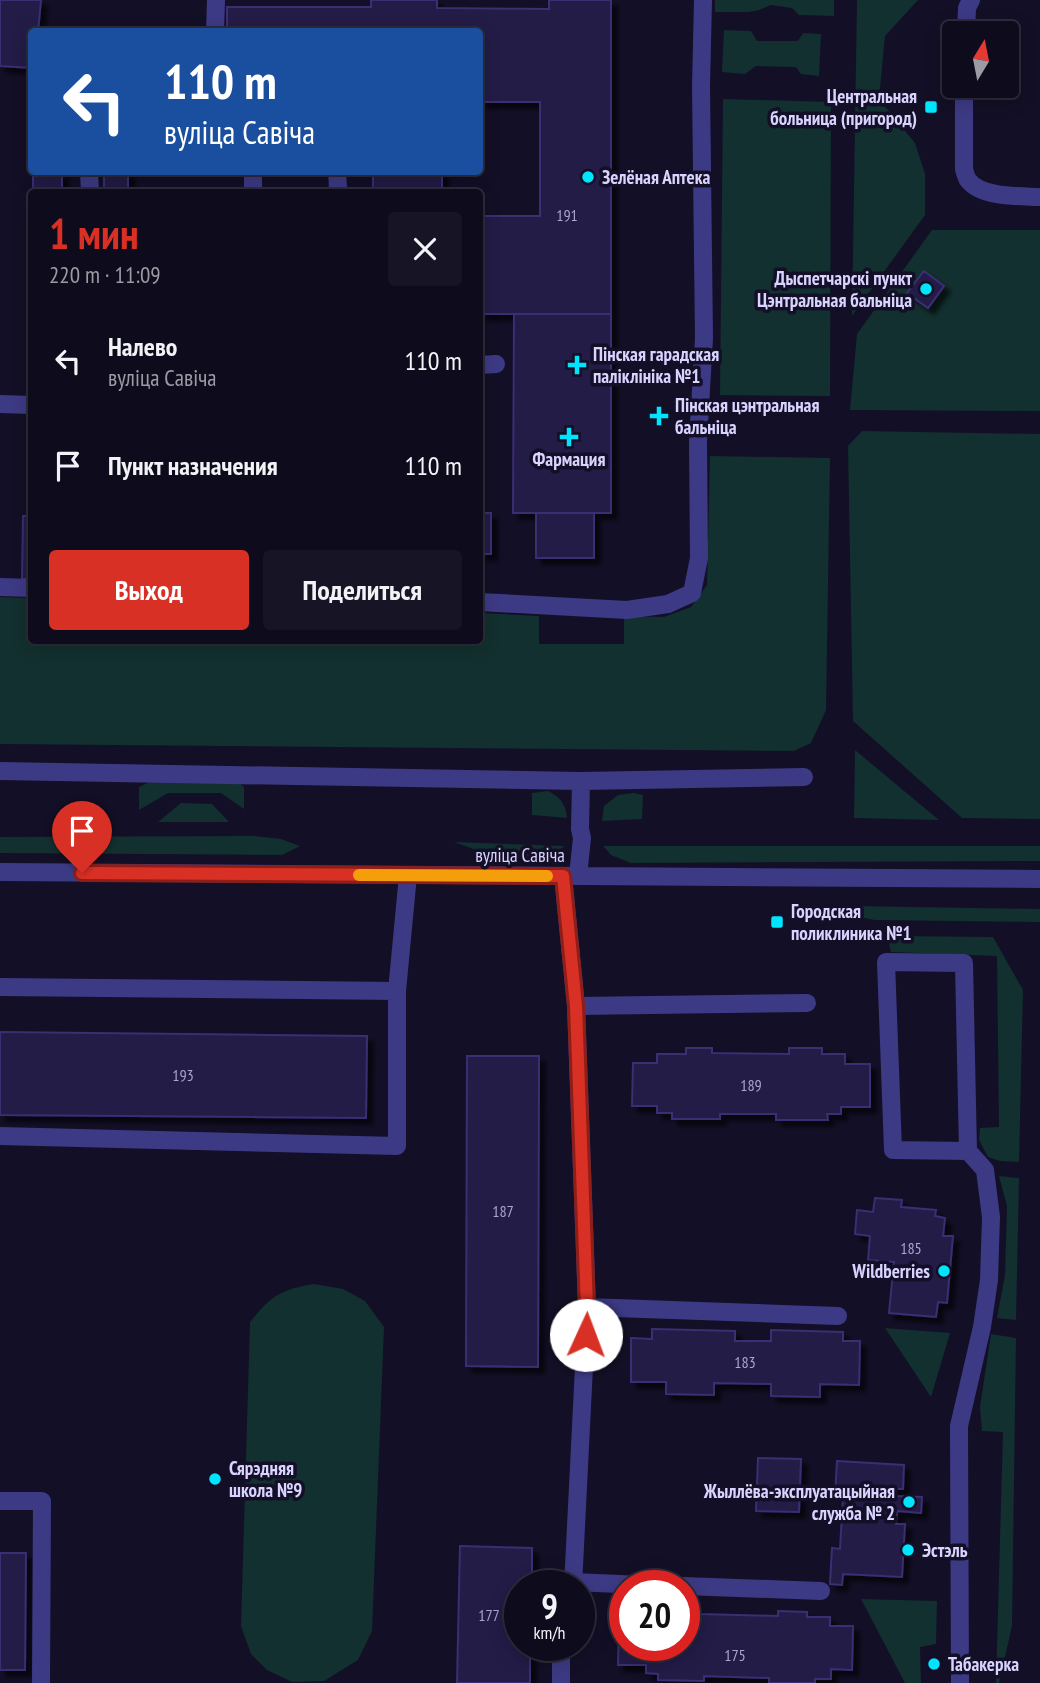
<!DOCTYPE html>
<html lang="ru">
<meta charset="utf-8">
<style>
:root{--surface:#0e0b1c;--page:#171425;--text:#f1f3f6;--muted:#9b9ba3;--line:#2e2b3b;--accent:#d93025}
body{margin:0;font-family:"PT Sans Narrow",sans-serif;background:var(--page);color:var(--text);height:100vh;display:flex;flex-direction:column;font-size:26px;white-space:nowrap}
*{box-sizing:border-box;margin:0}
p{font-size:23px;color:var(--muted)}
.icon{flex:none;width:38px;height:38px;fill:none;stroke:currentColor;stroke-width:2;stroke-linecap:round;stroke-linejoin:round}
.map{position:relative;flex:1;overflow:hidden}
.sheet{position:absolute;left:28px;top:189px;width:455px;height:455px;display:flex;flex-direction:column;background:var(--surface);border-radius:7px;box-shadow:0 4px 18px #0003,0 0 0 2px var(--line)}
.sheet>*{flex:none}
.guide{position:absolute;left:28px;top:28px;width:455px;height:147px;border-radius:7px;box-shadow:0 4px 18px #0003,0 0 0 2px var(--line);background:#1a4fa0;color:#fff;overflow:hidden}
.needle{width:46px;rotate:10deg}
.fabs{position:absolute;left:942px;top:21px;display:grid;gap:14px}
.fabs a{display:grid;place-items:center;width:77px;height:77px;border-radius:7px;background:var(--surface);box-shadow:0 4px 18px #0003,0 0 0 2px var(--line);font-size:35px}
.speed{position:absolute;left:504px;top:1570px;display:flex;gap:14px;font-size:35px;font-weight:700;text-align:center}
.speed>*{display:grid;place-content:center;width:91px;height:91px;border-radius:50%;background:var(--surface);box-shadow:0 4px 18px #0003,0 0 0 2px var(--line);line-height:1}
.speed small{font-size:18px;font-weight:400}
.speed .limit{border:10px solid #d22;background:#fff;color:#111}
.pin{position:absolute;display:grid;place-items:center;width:60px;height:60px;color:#fff;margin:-72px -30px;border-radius:50% 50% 50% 0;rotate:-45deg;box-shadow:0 0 7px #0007}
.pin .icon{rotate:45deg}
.me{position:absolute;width:77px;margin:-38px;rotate:2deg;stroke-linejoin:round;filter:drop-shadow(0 0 5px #0008)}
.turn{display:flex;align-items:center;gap:24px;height:147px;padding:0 21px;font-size:32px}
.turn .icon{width:91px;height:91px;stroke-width:2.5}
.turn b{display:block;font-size:49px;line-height:60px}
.round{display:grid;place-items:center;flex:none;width:74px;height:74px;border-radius:7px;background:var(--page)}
.summary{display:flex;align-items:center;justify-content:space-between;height:119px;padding:0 21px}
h1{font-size:42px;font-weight:700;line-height:52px;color:var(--accent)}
.primary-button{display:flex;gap:14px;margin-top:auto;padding:14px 21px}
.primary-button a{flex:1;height:80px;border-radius:7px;background:var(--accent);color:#fff;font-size:28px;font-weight:700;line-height:80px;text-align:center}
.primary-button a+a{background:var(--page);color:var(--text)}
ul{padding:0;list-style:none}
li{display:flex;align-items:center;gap:21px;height:105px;padding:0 21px}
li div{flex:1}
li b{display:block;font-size:26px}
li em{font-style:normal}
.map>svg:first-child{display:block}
.green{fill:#12302f}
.building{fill:#241b47;stroke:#3b2d73;stroke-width:2;filter:url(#shadow)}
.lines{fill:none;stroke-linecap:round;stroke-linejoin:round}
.minor{stroke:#3d3a85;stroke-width:18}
.route-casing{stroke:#8d1f18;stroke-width:18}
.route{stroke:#d93025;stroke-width:12}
.slow{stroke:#f59e0b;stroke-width:12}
.poi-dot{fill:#00e5ff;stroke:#130f26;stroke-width:2.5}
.labels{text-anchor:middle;stroke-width:7;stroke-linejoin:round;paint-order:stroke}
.number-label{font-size:16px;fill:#aca6d1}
.poi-label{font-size:19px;font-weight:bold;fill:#d9d4ff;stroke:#130f26;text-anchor:start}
.street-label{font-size:19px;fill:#d9d4ff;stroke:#130f26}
</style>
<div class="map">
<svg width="1040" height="1683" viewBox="0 0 1040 1683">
<defs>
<filter id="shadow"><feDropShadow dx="6" dy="6" stdDeviation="2" flood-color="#0009"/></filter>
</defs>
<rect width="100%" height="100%" fill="#130f26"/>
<path class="green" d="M715,0h119v16l-35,-1 -7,-7 -21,-3 -12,5 -10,2h-34z
M857,0h61l-33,36 -6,63 36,44 10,31v41l-73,101z
M724,30l27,1 6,10h41l5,-8 18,1 -2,42 -18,-2 -5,-7 -40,-1 -11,8 -23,-2z
M723,99l108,3 -1,294 -110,-1z
M932,230h108v181l-190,-1 7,-76z
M862,431l178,3v385l-78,-1 -109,-97 -5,-275z
M710,456l120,2 -4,252 -15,33 -17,8 -794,-7v-147l31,1 1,42h448v-27l59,3v28h85v-28l40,1 27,-10 16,-22z
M855,750l84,70 -85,-2z
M154,780h81l9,7v22l-23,-16h-53l-29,17v-23z
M548,791c12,6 18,13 19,27l-35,-3v-22z
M634,793l9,2 -1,24 -40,2 2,-15 14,-11z
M181,803l31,1 17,18h-71z
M253,836l28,3 19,7 -18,9 -282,-2v-16z
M454,842l110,4 -6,7 -16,9 -31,-3 -29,-7z
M603,846h437v15l-409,2 -20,-8z
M791,905l249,4v13l-165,-2z
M894,936l99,1 30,53 -4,172 -19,-1 -12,-4 -9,-17 1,-12 19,-1 -2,-171 -106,-4 -2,-8z
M999,1176l20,2 -3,142 -19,-2 8,-43 2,-69z
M314,1284l29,5 22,12 19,26 -12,304 -14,29 -34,21 -32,1 -25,-12 -16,-16 -10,-28 9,-304c22,-27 30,-32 64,-38z
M885,1328l65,5 -19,64z
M991,1334l25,4 -4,288 -13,57h-3l7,-251 -21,-1 -2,-24z
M861,1599l76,2 -1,43 -16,3 1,36h-16z"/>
<path class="building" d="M0,0h41l-3,32h-6v36l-32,-2z
M371,0h66v8l112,1v-9h62v314h-131v-98h60v-114h-60v-70h-253v-25h144z
M33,172l29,1v19h-29z
M104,172h24v20h-24z
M373,172h69v20h-69z
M924,271l20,15 -16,22 -21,-15z
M514,314h97v199h-98z
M480,513h11v41h-11z
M536,513h58v45h-58z
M23,516h9v63h-10z
M0,1032l367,4 -1,82 -366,-3z
M686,1048h26v5l77,1v-6h33v6h23v10h25v43h-29v7h-14l1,6h-52v-6h-56v5h-48v-6h-15v-7h-25l1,-43h24v-9h29z
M467,1056h72l-1,311 -72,-1z
M875,1198l27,2 -1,7 35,3 -1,6 10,2 -2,18h10l-6,67 -9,-1 -2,15 -47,-4 5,-51 -26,-2 2,-24 -15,-2 2,-24 16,2z
M652,1329l83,2v10h36v-11l72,2v9h17l-1,44 -39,-1v13l-49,-1v-12l-57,-1v12l-48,-1v-12h-35v-44l21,1z
M758,1458l43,1 -2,53 -43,-1z
M837,1461l67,4 -1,24h-8v7l27,1 -1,16 -24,-2 -1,13h9l-3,53 -59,-3 -1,11 -12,-1 2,-36 8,1 3,-52 -8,-1z
M460,1546l72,2v38h-12v59h10v38h-73z
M0,1553h26l-1,117h-25z
M684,1609h14l1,5 79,2v-5l29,1v5h23v9h23l-1,44 -21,-1v10h-16v4h-46v-5l-65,-2v5l-46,-1v-6l-12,-1v-8h-28l1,-44h6v24h59z"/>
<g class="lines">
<path class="minor" d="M215,32l1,-32
M966,33l1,-25 4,-8
M964,86v83c1,4 2,8 4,11 13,18 53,16 72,17
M89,172l1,20
M253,172v17l2,3
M336,192l2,-4 -1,-16
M480,365l16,-1
M0,404l32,1
M0,587l32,1
M480,602l147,8 41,-6 24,-11 7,-35 -1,-117 6,-103 -3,-252 2,-86
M0,771l581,10 223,-4
M0,872l1040,7
M563,876l13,130 11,301 -14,279
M578,876l4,-38 -2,-9 1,-48
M0,987l397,4v155l-397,-10
M397,991l11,-116
M576,1006l231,-3
M587,1307l251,9
M0,1501h42l-1,182
M573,1582l93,4
M684,1586l137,5
M561,1645v38
M960,1683l-1,-257 23,-99 7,-47 2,-63 -6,-47 -17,-19 -4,-188 -78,-1 7,188 75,1"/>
</g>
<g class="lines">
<defs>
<path id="route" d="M82,873l481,3 13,130 11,301 -1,28"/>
</defs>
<use href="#route" class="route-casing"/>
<use href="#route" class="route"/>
<path class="slow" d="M359,875l188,1"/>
</g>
<g class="poi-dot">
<rect x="924" y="100" width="14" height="14" rx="3.5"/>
<circle cx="588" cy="177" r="7"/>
<circle cx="926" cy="289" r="7"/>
<path d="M573.5 354.5h7v7h7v7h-7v7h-7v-7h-7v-7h7z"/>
<path d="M655.5 405.5h7v7h7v7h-7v7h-7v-7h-7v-7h7z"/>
<path d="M565.5 426.5h7v7h7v7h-7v7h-7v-7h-7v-7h7z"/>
<rect x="770" y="915" width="14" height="14" rx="3.5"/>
<circle cx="944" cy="1271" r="7"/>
<circle cx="215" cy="1479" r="7"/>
<circle cx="909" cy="1502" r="7"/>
<circle cx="908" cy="1550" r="7"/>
<circle cx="934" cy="1664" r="7"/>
</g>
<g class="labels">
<g class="number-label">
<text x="567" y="221">191</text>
<text x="183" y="1081">193</text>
<text x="751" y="1091">189</text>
<text x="503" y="1217">187</text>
<text x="911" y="1254">185</text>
<text x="745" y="1368">183</text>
<text x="489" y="1621">177</text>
<text x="735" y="1661">175</text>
</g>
<g class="poi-label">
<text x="917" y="103" text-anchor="end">Центральная<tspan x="917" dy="22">больница (пригород)</tspan></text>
<text x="602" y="184">Зелёная Аптека</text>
<text x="912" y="285" text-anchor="end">Дыспетчарскі пункт<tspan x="912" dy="22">Цэнтральная бальніца</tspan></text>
<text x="593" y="361">Пінская гарадская<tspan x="593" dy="22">паліклініка №1</tspan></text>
<text x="675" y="412">Пінская цэнтральная<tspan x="675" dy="22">бальніца</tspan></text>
<text x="569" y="466" text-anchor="middle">Фармация</text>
<text x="791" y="918">Городская<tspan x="791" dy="22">поликлиника №1</tspan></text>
<text x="930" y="1278" text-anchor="end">Wildberries</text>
<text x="229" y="1475">Сярэдняя<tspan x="229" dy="22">школа №9</tspan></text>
<text x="895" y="1498" text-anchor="end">Жыллёва-эксплуатацыйная<tspan x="895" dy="22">служба № 2</tspan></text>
<text x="922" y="1557">Эстэль</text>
<text x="948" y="1671">Табакерка</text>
</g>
<g class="street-label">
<text x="520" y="862">вуліца Савіча</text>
</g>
</g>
</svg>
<div class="fabs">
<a><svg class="needle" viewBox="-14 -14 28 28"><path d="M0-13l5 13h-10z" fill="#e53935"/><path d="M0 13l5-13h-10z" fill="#9b9ba3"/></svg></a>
</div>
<div class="speed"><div>9<small>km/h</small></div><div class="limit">20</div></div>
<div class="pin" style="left:82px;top:873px;background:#d93025"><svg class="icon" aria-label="arrive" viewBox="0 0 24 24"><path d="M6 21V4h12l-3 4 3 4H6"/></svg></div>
<svg class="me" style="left:586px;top:1335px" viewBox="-20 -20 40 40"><circle r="19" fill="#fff"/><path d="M0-13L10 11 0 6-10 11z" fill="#d93025"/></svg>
<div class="guide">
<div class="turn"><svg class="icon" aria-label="left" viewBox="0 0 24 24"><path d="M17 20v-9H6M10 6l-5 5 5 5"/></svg><div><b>110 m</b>вуліца Савіча</div></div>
</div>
<section class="sheet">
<div class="summary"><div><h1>1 мин</h1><p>220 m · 11:09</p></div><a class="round"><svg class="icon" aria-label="close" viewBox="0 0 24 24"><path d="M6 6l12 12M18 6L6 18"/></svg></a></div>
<ul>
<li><svg class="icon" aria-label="left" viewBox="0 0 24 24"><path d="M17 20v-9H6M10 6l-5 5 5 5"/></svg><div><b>Налево</b><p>вуліца Савіча</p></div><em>110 m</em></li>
<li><svg class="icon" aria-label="arrive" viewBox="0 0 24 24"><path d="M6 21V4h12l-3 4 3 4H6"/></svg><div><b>Пункт назначения</b></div><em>110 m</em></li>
</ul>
<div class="primary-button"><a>Выход</a><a>Поделиться</a></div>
</section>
</div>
